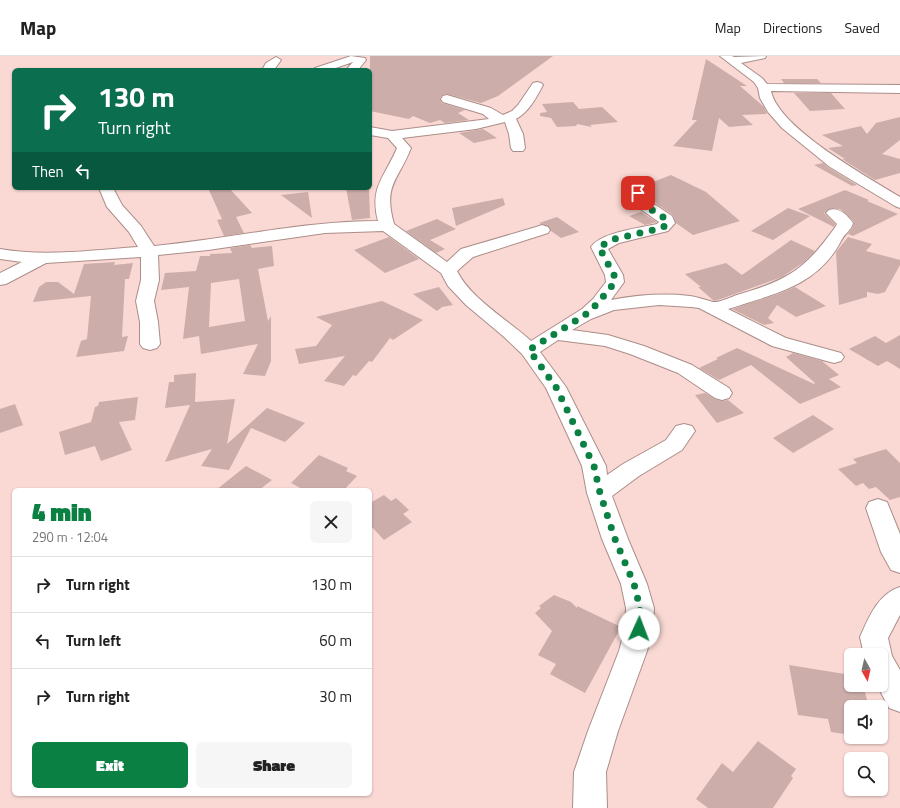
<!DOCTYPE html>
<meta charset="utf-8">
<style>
:root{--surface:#fff;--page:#f6f6f6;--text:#222;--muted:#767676;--line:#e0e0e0;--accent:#0b8043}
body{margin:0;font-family:"Titillium Web",sans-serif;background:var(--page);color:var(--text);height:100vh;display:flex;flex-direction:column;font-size:15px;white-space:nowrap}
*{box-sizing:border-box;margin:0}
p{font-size:13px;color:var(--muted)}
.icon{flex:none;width:22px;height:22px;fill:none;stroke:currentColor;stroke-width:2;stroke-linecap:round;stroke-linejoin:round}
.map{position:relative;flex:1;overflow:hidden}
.drawer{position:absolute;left:12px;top:432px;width:360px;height:308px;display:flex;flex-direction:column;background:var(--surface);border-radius:6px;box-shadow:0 1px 3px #0004}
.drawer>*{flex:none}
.hud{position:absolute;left:12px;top:12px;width:360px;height:122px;border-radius:6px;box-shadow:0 1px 3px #0004;background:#0b6e4f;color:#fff;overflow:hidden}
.needle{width:26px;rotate:172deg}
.buttons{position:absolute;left:844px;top:592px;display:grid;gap:8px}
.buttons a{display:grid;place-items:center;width:44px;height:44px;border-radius:6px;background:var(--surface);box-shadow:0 1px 3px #0004;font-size:20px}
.pin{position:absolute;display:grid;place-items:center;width:34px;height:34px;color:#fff;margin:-17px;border-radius:8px;box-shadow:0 2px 6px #0006}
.me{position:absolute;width:44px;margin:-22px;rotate:2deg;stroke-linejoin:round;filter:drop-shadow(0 0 3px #0008)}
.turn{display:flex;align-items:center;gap:14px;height:84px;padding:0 20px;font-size:18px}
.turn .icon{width:52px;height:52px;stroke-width:2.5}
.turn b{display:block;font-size:28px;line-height:34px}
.then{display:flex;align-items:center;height:38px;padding:0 20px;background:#0003;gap:8px;font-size:15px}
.round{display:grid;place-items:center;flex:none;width:42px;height:42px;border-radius:6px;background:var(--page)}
.headline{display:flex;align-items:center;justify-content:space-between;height:68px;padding:0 20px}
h1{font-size:24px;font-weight:800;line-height:30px;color:var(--accent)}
.primary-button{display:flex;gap:8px;margin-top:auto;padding:8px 20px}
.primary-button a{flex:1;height:46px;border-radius:6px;background:var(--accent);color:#fff;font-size:16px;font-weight:800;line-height:46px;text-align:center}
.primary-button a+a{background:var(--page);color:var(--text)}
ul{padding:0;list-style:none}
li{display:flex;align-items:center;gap:12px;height:56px;padding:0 20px;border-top:1px solid var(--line)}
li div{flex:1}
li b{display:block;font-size:15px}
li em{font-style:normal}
header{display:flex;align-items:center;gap:24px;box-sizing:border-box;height:56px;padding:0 20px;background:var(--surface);border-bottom:1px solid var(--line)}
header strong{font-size:19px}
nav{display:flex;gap:22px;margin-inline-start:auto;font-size:14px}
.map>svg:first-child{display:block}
.building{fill:#ccada9;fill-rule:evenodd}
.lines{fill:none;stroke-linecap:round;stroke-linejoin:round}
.minor-casing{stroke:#ab8d89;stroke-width:2}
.minor{fill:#fff;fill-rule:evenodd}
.route{stroke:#0b8043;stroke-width:7;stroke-dasharray:0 12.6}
</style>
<header>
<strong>Map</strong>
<nav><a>Map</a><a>Directions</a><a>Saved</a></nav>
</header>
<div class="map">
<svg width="900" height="752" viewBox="0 0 900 752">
<rect width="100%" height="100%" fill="#fad9d4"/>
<path class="building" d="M370,0h183l-55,40 -17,7 -34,-9 -4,1 -3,3 2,5 23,7 -7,3 11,7 -24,3 -5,-3 -10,3 -17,-7 -4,3 -39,-8z
M706,3l41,27h-7l24,21 3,7 -25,1 11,10 -24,2 -10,-9 -7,33 -39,-5 24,-26h-5z
M781,23h36l4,4h-37z
M794,37h37l14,16 -35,2z
M573,46l6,7 23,-2 16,15 -28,3 2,2 -15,-3 -1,2 -19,1 -6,-9 -11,-2v-3l7,-1 -5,-8z
M900,61v23l-18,14 18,5v14l-25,7 -33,-21h3l-17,-11 15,-2 -21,-11 39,-9 6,8 9,-11z
M483,73l14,9 -23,5 -15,-10z
M823,107l6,5 28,17 -5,1 -38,-21z
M671,119l35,17 34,29 -47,14 -17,-12 -3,-8 -15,-10 -11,-11 7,-9 -1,-3z
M208,132h21l23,25 -16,4 8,16 -20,3 -7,-16 5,-1z
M346,132h23l1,30 -18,2z
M845,134l24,10 -2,1 31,13 -45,22 -5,-2 5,-7 1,-5 -14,-13h-11l-5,4 11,11 -1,3 -36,-18z
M308,136l4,26 -31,-23z
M503,142l2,7 -49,21 -4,-18z
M788,152l22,8 -37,24 -22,-9z
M641,156l16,10 -12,3 -16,-9z
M557,161l22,15 -18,6 -10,-7 -3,-5 -9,-3z
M437,163l19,10 -26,11 15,9 -9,4 -30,-22z
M389,181l30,22 -34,14 -31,-23z
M848,181l24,7 -6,7 34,9v5l-15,27 -7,2 -11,-2v5l-28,8 -3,-53z
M791,184l24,11 -11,11 -22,15 -61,22 -7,2 -16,-14h3l-16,-13 41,-11 16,12z
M250,189l2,3 20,-2 2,20 -16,3 10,52 3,-5v45l-6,15 -22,-2 15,-30 -57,10 -2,-18 -16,3 6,-52 -28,3 4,-17 31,-2 4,-15h10v-2l22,-1 -2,-5zM239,223l6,42 -36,6 2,-44z
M115,206l-1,3 19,-2 -4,16h-4l-3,58 6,-1 -4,15 -48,6 5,-16 6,-2 4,-43 -58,6 6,-15 7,-5h12l16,12 10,-30z
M439,231l14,18 -11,2 -5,4 -24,-17z
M795,231l31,19 -30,11 -19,-12 -9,13 6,5 -10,2 -32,-16 46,-15z
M382,245l41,19 -30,20 -3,-2 -18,24 -3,-1 -13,15 -3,-1 -9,11 -20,-5 21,-25 -46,8 -4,-15 21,-3 16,-21 -16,-8z
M900,279v34l-13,-8 -9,5 -29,-17 26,-13 11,7z
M737,292l77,36 1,-1 -29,-26 7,-4 29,8 17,14 -10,4 12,8 -41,17 -49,-39 -32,15 -20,-12 19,-9 -2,-1z
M196,317l-1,29 40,-3 -8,45 40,-36 38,15 -20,19 -34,-14 -22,42 -28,-4 11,-17 -47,13 25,-57 -25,3 4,-26h5v-7z
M705,337l10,6 7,2 6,-1 16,13 -27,10 -22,-28z
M138,341l-3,23 -16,2 13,28 -31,11 -6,-15 -30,9 -6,-23 32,-10 4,-15 3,-1 1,-4z
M15,348l8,21 -23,8v-24z
M813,359l21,14 -41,24 -20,-15z
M886,393l14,14v34l-10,3 -14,-13 -7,2 -6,-6 -7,3 -18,-17 19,-6 -4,-4z
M319,399l29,13 -2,3 11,5 -13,14h-40l-13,-7z
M246,410l26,14 -13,10h-43z
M384,439l7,6 5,-3 13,12 -6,4 9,8 -28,18 -14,-15v-22z
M554,539l17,7 6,6v-2l44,21 -36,66 -35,-19 6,-10 -18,-9 14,-24 -17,-18 6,-5 -2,-2z
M789,609l62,10v10h12l6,22h-18v28l-20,-3 -3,-13 -30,-4z
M758,685l38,28 -5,7 2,2 -20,30h-65l-12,-9 26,-36 11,9z"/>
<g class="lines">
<defs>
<path id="minor" d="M351,0l14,2 1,2 -8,10h-12l7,-8 -23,8h-17l2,-2z
M720,0h12l2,1 32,-1 -1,2 -24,5 21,15 5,6 133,1v8l-129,-2c7,37 97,86 129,106v11l-5,-2 -65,-39 -48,-39 -14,-16 -8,-14 -2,-10 -4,-6z
M276,1l5,3 -7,10h-12l4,-7z
M537,26l4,1 2,2c-7,13 -14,27 -27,34l7,15 2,14 -2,3h-10l-2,-3 -2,-14 -4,-12 -29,7 -74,9 9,10c-13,33 -28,37 -17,76l53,38 14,-13 75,-22 6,-2 6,2 2,3 -2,3 -75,24 -16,14c14,28 50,48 74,70l51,-32 11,-10 13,-17 -1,-7 -14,-28c10,-15 49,-19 66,-23l2,-2 -23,-16 -7,-7c2,-11 11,-21 22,-18l2,3 -8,10v4l27,18 3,7 -7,8 -49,12 -11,6 15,26 1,7 -13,18c26,-5 52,-7 79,-4 8,1 15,4 23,6 6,1 18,-5 24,-7 51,-15 68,-25 99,-69l1,-2 -11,-11 3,-3c10,-3 18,5 24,13 -2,8 -9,11 -12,18 -24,46 -68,53 -113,68l58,29 55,15 3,4 -3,4 -7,2 -62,-17 -73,-38 -8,-1 -32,-2 -45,5 -23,9 -19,11 36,5 36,11 48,19 37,23 3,5 -3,5 -7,2 -7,-2 -37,-25 -48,-19 -25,-8 -47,-6 -18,12 26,35 40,79 1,9 16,-11 43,-24 10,-14 8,-2 8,2 3,5 -13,19 -43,26 -27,20 16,43 19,45 7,24 -1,21 -6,22 -29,80 -12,41 1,36h-34l1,-36 14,-41 31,-80 6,-22 1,-21 -5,-24 -19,-45 -15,-46 -5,-27 -36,-78 -24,-34 -19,-18 -37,-31 -18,-19 -7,-13 -58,-42 -58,2 -117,17 -50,5 1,25 -5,21 4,21 2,22 -3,4 -7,2 -7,-2 -3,-4v-22l-4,-21 5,-21v-23l-95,6 -40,21 -6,1v-12l22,-11 -22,-3v-10c45,8 93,1 138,-2l-9,-15 -22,-25 -8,-19h14l9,17 19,21 13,20c75,-7 149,-25 224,-25 -9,-34 7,-44 19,-73l-9,-10 -18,-3v-8l22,4 97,-12 -6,-5 -40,-12 -2,-3 2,-3 4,-1 44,13 12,7 9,-4 6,-6 15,-22z
M878,443l9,3 13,32v39l-9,-3 -10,-18 -15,-44 3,-6z
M900,531v28l-12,23 4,18 8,14v42l-11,-4 -12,-23h4v-30h-17l-4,-18c9,-20 18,-43 40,-50z"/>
</defs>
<use href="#minor" class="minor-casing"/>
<use href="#minor" class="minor"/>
</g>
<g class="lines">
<path class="route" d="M638,137l-1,6 4,4 25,16 1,5 -5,4 -48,11 -15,8 15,28 1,7 -17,21 -13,12 -56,35 27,37 38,79 6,27 15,46 19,45 6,24 -1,21"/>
</g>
</svg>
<div class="buttons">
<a><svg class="needle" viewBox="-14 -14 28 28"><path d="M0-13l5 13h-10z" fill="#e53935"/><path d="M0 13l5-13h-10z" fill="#767676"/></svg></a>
<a><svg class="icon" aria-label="sound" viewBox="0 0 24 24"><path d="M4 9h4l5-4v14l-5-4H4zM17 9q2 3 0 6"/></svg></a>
<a><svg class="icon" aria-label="search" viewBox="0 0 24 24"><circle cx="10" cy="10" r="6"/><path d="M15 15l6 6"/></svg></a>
</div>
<div class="pin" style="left:638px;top:137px;background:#d93025"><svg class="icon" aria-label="arrive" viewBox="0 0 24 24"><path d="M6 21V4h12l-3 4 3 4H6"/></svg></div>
<svg class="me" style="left:639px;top:573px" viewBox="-20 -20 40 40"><circle r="19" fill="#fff"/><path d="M0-13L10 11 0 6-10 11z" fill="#0b8043"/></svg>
<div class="hud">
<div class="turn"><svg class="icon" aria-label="right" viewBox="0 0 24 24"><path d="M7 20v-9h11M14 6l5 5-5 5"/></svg><div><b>130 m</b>Turn right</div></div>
<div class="then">Then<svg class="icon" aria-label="left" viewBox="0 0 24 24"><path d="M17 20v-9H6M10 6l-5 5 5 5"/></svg></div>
</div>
<section class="drawer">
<div class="headline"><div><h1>4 min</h1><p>290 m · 12:04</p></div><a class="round"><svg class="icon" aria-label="close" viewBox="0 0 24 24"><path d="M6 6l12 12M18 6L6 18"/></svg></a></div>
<ul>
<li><svg class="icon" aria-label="right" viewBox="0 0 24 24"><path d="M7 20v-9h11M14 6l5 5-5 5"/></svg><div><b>Turn right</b></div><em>130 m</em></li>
<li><svg class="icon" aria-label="left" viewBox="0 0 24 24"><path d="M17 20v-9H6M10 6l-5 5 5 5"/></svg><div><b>Turn left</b></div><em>60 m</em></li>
<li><svg class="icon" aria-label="right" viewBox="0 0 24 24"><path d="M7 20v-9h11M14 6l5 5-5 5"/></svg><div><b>Turn right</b></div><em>30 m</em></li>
</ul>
<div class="primary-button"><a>Exit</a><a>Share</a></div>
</section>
</div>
